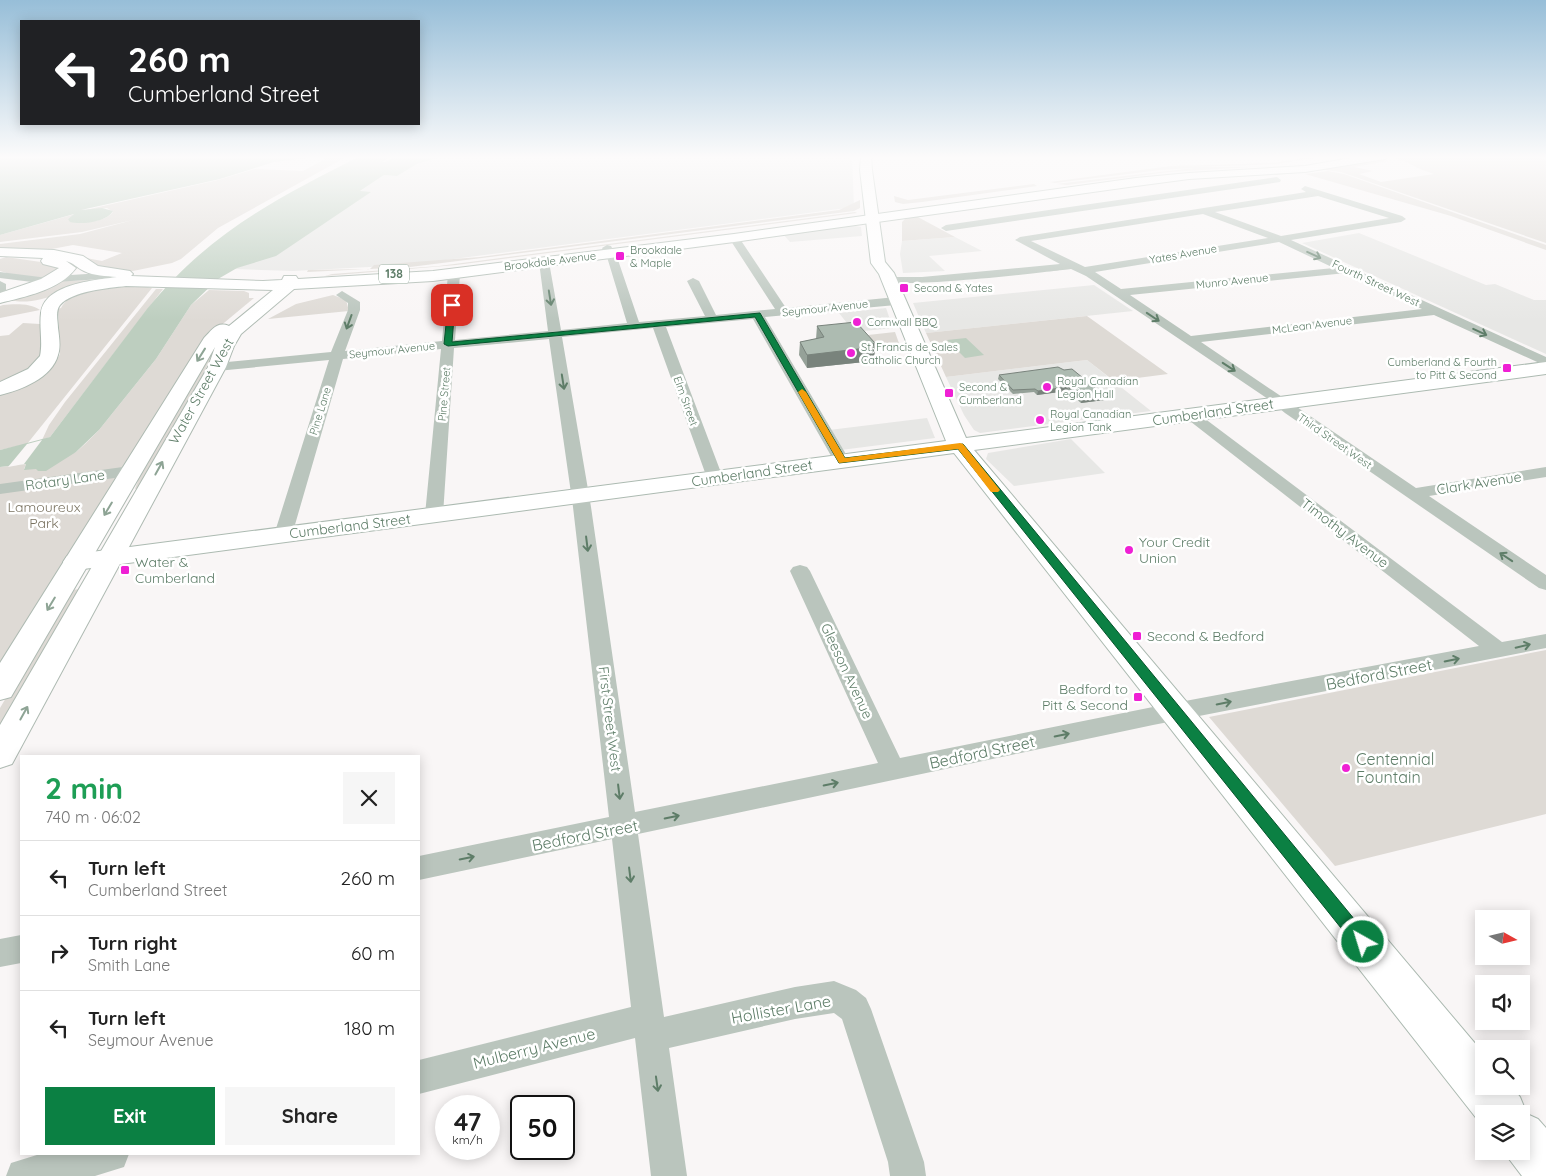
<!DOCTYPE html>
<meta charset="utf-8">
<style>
:root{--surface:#fff;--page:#f6f6f6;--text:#222;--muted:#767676;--line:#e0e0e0;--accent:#0b8043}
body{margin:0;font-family:Quicksand,sans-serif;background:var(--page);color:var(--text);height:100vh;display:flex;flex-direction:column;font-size:19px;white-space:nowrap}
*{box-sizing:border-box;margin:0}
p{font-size:16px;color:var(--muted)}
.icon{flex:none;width:28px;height:28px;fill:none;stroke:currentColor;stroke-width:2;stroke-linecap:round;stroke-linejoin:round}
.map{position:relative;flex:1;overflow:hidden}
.sheet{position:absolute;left:20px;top:755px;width:400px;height:400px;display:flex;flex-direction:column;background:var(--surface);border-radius:0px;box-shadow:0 2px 12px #0003}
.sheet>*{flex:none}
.banner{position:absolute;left:20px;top:20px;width:400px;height:105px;border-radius:0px;box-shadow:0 2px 12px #0003;background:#202124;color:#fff;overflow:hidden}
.needle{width:32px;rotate:98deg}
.fabs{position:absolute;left:1475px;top:910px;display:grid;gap:10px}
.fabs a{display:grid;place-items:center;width:55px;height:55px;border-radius:0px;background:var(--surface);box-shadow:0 2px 12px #0003;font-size:25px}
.speed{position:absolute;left:435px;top:1095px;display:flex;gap:10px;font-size:25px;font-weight:700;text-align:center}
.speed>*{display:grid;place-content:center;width:65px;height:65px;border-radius:50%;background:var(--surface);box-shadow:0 2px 12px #0003;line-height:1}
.speed small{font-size:12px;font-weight:400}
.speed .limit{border:2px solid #111;border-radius:8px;background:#fff;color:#111}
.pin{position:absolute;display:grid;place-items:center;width:42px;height:42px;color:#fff;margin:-21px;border-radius:10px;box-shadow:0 2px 8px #0006}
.me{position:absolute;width:55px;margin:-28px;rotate:321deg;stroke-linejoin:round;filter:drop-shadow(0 0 4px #0008)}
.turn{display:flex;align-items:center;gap:18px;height:105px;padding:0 25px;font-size:22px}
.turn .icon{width:65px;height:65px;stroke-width:2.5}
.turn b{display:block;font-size:35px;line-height:42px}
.round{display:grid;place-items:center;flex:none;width:52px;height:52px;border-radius:0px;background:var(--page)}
.head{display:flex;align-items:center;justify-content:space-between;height:85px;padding:0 25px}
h1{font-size:30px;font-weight:700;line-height:38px;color:#1e9e55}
.button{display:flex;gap:10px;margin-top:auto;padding:10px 25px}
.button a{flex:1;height:58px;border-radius:0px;background:var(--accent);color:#fff;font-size:20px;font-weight:700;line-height:58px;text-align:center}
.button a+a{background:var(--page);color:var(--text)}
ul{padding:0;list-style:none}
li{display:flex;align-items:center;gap:15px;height:75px;padding:0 25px;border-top:1px solid var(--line)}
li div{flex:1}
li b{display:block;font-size:19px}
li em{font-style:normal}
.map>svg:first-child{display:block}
.built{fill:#e7e7e5}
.green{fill:#dedad5}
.water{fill:#bdcebf}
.pier{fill:#f9f6f6}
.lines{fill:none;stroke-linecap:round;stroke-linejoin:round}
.secondary-casing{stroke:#acbab1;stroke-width:2}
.primary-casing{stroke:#aebab2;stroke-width:2}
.street{fill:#bac5bd;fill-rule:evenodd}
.secondary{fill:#fff;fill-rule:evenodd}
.primary{fill:#fff;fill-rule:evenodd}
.wall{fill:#95a198}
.shaded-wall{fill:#79837c}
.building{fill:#adbbb1;stroke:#79837c}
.oneway{stroke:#5e7d68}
.oneway2{stroke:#8ea495}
.route{fill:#0b8043;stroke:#07532c}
.slow{fill:#f59e0b}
.poi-dot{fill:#ef20d4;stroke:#fff;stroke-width:2}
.labels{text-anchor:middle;stroke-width:5;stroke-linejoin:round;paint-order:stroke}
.far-poi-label{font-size:11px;fill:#5e7d68;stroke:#fff;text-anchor:start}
.far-street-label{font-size:11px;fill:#5e7d68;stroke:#fff}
.shield{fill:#fff;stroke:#8ea495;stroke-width:1}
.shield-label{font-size:12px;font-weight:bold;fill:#5e7d68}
.street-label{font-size:14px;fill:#5e7d68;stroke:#fff}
.park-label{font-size:14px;fill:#7a7361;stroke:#fff}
.poi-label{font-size:14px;fill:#5e7d68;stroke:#fff;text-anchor:start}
.near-street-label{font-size:16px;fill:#5e7d68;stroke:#fff}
.near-poi-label{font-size:16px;fill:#5e7d68;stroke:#fff;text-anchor:start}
</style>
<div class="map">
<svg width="1546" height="1176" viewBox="0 0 1546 1176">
<rect width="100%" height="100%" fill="#f9f6f6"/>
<path class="built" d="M443,156h409l2,51 -447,58 -114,6 -60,-2 137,-77h-11l25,-17 13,1 20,-12z
M846,224l15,3 1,9 -72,6 -8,-9z
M1359,233l127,52 9,-1 39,16h12v54l-244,-111z
M955,237l27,14 -53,5 16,15 -42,2 -3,-19 2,-13z
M1094,285l39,26 -207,22 -13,-30z
M886,308l7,20 -39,4 -15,-19z
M1087,360l64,51 -171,22 -6,-3 -10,-15 -18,-38z
M927,418l8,20 -102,13 -12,-20z
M1071,439l34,34 -91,13 -28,-27 2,-6z"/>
<path class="green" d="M325,156h23l-130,72 -37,31 -9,4 -44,9 -27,-4 -20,-11 21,4 20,-8 -49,-8 -32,6h-41v-7l80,-10 53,-14 -51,12 -82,10v-7l75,-21 -7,5c15,1 34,6 45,-7l-6,-4 -26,3 137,-31 37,-11 48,2 22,-12 3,1 -6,-2z
M1314,156h15l-53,8 -78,3h53l-82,5 -102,13 -11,-1 138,-16 -34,2 -105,13 -5,-1 121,-16 102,-3z
M1533,156l13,4v83l-205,-71 -16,-2 -49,5 -2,-1 47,-4 57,-11 11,2 -35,6 19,4 -14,3 22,8 53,-8c-9,-3 -17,-6 -24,-10 -5,-4 -14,-4 -19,-7h2z
M1328,171l16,3 202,71v5l-95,-34 -146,-42z
M1034,184l3,2 -115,16 -19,2 -8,-2 -1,-6 14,4z
M860,200v8l-6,3 -444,56 -103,5 1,-2 62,-1 4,-4 106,-8 359,-47z
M855,212l2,1 -401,52 -131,11 7,-2 107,-8z
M916,216l39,21 -53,4v-19l3,-3z
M6,257l42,6 11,6 -11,10 -38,-5 -10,-3v-12z
M93,280c-21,9 -59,27 -82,20l49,-19z
M109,286h34l9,2 -125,156 -27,6v-57c17,-9 52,-21 60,-39l-2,-45 3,-1c8,-16 32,-18 48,-22z
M156,289h7l-113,148 -8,3 7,-15 16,-23z
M209,290l35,1 5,2v5h5l-47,39 -207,331v-201l26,-3 -2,5 52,-17 9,-8 14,-14 57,-71 35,-54z
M333,295l13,5 3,11 -81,8 28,-15z
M3,305c11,-1 28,-2 37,5l-40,8v-12z
M1087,316l81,58 -54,7 -27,-21 -141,17 -20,-44z
M23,323l17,1c0,10 2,22 0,32 -3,15 -28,23 -40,30v-50l9,-1z
M895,332l6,17c-17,1 -23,0 -33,-14z
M217,345l-21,44 -57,99 -4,1 9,-25 70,-118z
M83,588l-83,146v-26l69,-117z
M1546,650v164l-211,52 -126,-149z"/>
<path class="water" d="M0,156h325l-51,6 -54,17 -139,31 21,-2 11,3c-6,11 -32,14 -43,11l-2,-3 6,-5 -74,21z
M360,156h32l-10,6h3l11,-6h47l-26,8 -20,12 -13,-1 -24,16 11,1 -95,64 -39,12 -19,11 -27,26 -35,54 -57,71 -23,22 -30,19h-8l-2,-2 -12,1 2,-6h-2l-24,3v-17l50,-13 97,-128c62,-76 127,-109 213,-153z
M966,338l18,17 -19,3 -18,-18z"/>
<path class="pier" d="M42,440l-18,24 -16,3 19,-23z"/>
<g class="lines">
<defs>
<path id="secondary" d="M861,156h10l1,14 13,92 9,11 72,165 580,-76v12l-572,76 510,604v32h27l9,11 7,17 11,5 8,9v48h-24l-19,-25h18v-37h-37v14l-530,-675 -878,117 -9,-2 -4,-6 4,-6 9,-2 870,-113 -67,-167 -8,-11 -11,-93z"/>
<path id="primary" d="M1362,156h28l-5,3 -80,13 -116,7 -53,7 -402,56 -301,39 -139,8 -53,45 -7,12 -8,21 -214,397 -12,4v-43l208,-358 7,-20 -204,350 -11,3v-37l204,-325c8,-8 13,-17 25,-12l44,-36 -147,-4c-17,2 -54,5 -66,19 -5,6 -2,16 -2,23 1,8 3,19 0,27 -6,23 -37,35 -58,40v-13l28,-13 12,-13c3,-14 -1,-29 1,-43 3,-29 54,-33 76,-36 -11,-1 -23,-1 -33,-6 -7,-3 -10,-8 -18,-10l10,7c-16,22 -52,29 -76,35v-10l41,-14 18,-11 -16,-4 -2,-3 2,-3 -43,-2v-8l54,2 29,6 15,10 32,5 3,3 -2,2 132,5 19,-1 2,-4h12l2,3 135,-8 301,-37 402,-56 53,-5 116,-7z"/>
</defs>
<use href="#secondary" class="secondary-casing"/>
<use href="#primary" class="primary-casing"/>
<path class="street" d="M1277,177l4,3 -1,2 -334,49 -5,-3 5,-3z
M1305,186l97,30 4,3 -5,3 -110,18 255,117v9l-112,-51 -233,27 215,146 130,-21v10l-117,19 117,79v15l-7,-2 -254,-175 -17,-14 -182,-123 -15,-7c-24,3 -178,21 -188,11l6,-3h33l138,-13 -45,-24 5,-3 286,-45 -5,-3zM1318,196l71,22 -108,18 -66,-24zM1203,214l65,24 -183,29 -54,-26zM1279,242l55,26 -213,21 -26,-17zM1346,273l76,36 -231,27 -61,-41z
M734,235l4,1 48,72 110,-11 6,4 -6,4 -131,12 85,144 -2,3h-12l-2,-3 -81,-142 -87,8 57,151 -2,4h-12l-2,-4 -54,-150 -91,9 29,170 44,305 243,-49 -88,-192 3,-4 7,-2 7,2 3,4 90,187 253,-51 326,-61 -293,-228 -3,-3 3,-3h10l306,230 44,-8v14l-393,77 -515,109 26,183 131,-30 39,-6 22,9 10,8 5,11 53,153 2,14h-36l-2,-14 -46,-143 -8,-6 -39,6 -126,29 18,128h-36l-16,-138 -216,56v-34l212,-53 -19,-168 -193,41v-24l190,-39 -36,-310 -24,-168 -95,9 -11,167 -3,4 -6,1 -6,-1 -3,-4 16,-166 -98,10 -51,176 -2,4 -7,2 -7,-2 -2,-4 55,-175 -112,11 -7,-4 7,-4 114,-11 17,-42v-7l-12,-8 6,-4 18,11v8l-15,41 97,-10 6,-67 6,-3 6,3 -5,66 93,-9 -9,-69 5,-3 5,3 12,68 66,-7 -20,-66 -5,-9 5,-3 4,1 6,11 22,65 66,-6 -18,-35 6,-3 6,3 17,34 59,-6 -46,-71z
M0,272l40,5 62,-4 40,6 6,3 -6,3 -40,-6 -62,4 -40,-5z
M0,281l6,3v10l-6,4z
M130,466l6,1 2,4 -2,4 -136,19v-10z
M21,935v28l-21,4v-28z
M40,1154h89l-5,13 -29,9h-89l5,-13z"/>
<use href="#secondary" class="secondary"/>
<use href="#primary" class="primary"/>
</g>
<path class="wall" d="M817,326l58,21 -1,14 -67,7 -8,-13 1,-13 16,-3z
M1064,370l40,30 -23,3 -14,-12 -30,4 -3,-3 -21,2 -15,-15 1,-4z"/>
<path class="shaded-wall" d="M875,343l-1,18 -67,7v-13z
M1068,387l-1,4 -30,4 1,-4z
M1105,396l-1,4 -23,3 1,-4z"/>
<path class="building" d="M856,322l19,21 -3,1 3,3 -68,8 -7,-13 24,-5 -7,-11z
M1058,367l6,3 8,-1 33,27 -23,3 -14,-12 -30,4 -3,-2 -22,1 -14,-15z"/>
<defs><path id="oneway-shaft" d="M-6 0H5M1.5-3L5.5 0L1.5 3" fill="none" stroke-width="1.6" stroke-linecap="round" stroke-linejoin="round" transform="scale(1.25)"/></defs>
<g class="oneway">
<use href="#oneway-shaft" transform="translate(1314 255) rotate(25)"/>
<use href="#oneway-shaft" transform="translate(550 298) rotate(81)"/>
<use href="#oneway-shaft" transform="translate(1153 317) rotate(34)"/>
<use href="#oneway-shaft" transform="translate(349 322) rotate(110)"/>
<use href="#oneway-shaft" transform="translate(1480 332) rotate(25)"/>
<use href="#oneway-shaft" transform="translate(1229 367) rotate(33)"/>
<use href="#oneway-shaft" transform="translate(563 382) rotate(81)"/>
<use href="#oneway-shaft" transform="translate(587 544) rotate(83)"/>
<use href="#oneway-shaft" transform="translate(1506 557) rotate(-146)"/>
<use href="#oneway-shaft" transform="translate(1523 646) rotate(-13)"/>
<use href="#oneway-shaft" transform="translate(1452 660) rotate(-11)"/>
<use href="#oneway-shaft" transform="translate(1224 703) rotate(-11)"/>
<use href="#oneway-shaft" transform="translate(1062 735) rotate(-12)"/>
<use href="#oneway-shaft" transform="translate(831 784) rotate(-12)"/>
<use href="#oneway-shaft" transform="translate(619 792) rotate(83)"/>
<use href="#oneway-shaft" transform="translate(672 817) rotate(-12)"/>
<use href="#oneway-shaft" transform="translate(467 858) rotate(-11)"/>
<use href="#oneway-shaft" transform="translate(630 875) rotate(83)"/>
<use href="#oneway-shaft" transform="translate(657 1084) rotate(82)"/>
</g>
<g class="oneway2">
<use href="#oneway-shaft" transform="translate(201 355) rotate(122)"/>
<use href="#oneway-shaft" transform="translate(159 468) rotate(-61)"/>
<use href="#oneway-shaft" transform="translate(108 509) rotate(121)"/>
<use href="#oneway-shaft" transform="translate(51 604) rotate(121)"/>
<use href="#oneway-shaft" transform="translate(24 713) rotate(-61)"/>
</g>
<linearGradient id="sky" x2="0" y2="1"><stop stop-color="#97bed8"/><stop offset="0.49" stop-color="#fcfbfb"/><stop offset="1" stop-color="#fcfbfb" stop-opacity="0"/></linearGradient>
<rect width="1546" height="321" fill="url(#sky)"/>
<path class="route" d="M452,303l3,2 -3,37 308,-29 85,145 118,-14 406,493 3,5 -3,6 -6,2 -6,-2 -399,-499 -119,14 -84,-146 -307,29 -4,-2 4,-39z"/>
<path class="slow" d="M802,389l4,3 39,66 115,-15 3,1 37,46 -2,2h-7l-33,-43 -119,14 -41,-71z"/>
<g class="poi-dot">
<rect x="615" y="251" width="10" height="10" rx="2.5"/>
<rect x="899" y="283" width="10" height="10" rx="2.5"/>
<circle cx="857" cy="322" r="5"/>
<circle cx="851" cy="353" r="5"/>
<rect x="1502" y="363" width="10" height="10" rx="2.5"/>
<circle cx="1047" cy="387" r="5"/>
<rect x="944" y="388" width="10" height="10" rx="2.5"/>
<circle cx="1040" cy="420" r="5"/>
<circle cx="1129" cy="550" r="5"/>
<rect x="120" y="565" width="10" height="10" rx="2.5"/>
<rect x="1132" y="631" width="10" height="10" rx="2.5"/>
<rect x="1133" y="692" width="10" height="10" rx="2.5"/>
<circle cx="1346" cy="768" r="5"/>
</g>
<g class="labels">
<g class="far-poi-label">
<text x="630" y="254">Brookdale<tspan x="630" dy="13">&amp; Maple</tspan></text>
<text x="914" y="292">Second &amp; Yates</text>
<text x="867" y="326">Cornwall BBQ</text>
<text x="861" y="351">St. Francis de Sales<tspan x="861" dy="13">Catholic Church</tspan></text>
<text x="1497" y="366" text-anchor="end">Cumberland &amp; Fourth<tspan x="1497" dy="13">to Pitt &amp; Second</tspan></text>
<text x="1057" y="385">Royal Canadian<tspan x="1057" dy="13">Legion Hall</tspan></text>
<text x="959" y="391">Second &amp;<tspan x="959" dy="13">Cumberland</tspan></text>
<text x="1050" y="418">Royal Canadian<tspan x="1050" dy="13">Legion Tank</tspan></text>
</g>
<g class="far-street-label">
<text transform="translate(1183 254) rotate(-10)" y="4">Yates Avenue</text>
<text transform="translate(550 261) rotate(-7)" y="4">Brookdale Avenue</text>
<text transform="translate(1232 281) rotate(-6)" y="4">Munro Avenue</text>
<text transform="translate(1376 283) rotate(25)" y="4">Fourth Street West</text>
<text transform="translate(825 308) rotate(-6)" y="4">Seymour Avenue</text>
<text transform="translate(1312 325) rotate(-7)" y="4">McLean Avenue</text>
<text transform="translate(392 350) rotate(-6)" y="4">Seymour Avenue</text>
<text transform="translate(444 394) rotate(-85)" y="4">Pine Street</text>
<text transform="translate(686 401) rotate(70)" y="4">Elm Street</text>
<text transform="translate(320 411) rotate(-73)" y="4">Pine Lane</text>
<text transform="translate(1335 441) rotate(35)" y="4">Third Street West</text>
</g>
<rect class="shield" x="379" y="264.5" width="30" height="19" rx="4"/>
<g class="shield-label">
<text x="394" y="278">138</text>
</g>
<g class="street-label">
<text transform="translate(201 391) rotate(-61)" y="5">Water Street West</text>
<text transform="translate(1213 412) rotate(-8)" y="5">Cumberland Street</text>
<text transform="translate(752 473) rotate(-8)" y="5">Cumberland Street</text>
<text transform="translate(65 480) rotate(-8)" y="5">Rotary Lane</text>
<text transform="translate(1479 483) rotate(-9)" y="5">Clark Avenue</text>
<text transform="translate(350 526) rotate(-7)" y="5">Cumberland Street</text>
<text transform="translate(1345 533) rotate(37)" y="5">Timothy Avenue</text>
<text transform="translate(847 671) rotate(65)" y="5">Gleeson Avenue</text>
<text transform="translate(610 719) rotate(83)" y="5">First Street West</text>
</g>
<g class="park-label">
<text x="44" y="512">Lamoureux<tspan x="44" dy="16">Park</tspan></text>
</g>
<g class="poi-label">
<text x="1139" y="547">Your Credit<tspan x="1139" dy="16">Union</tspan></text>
<text x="135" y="567">Water &amp;<tspan x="135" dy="16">Cumberland</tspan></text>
<text x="1147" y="641">Second &amp; Bedford</text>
<text x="1128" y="694" text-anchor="end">Bedford to<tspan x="1128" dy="16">Pitt &amp; Second</tspan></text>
</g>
<g class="near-street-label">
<text transform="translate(1379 674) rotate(-11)" y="6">Bedford Street</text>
<text transform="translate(982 752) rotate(-12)" y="6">Bedford Street</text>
<text transform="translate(585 835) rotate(-11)" y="6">Bedford Street</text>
<text transform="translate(781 1009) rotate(-10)" y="6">Hollister Lane</text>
<text transform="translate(534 1048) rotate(-14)" y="6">Mulberry Avenue</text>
</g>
<g class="near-poi-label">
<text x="1356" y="765">Centennial<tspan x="1356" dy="18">Fountain</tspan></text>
</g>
</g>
</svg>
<div class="fabs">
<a><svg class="needle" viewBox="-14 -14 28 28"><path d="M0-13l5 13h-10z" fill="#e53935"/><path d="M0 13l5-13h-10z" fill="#767676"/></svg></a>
<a><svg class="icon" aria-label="sound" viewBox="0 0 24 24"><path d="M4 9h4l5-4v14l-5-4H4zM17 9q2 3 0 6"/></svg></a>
<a><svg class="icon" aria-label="search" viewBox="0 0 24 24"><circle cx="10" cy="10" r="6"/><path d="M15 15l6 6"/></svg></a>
<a><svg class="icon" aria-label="layers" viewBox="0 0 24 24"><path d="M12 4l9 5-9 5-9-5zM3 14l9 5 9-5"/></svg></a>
</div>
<div class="speed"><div>47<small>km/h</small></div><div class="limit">50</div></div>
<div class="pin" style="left:452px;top:305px;background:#d93025"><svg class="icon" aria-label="arrive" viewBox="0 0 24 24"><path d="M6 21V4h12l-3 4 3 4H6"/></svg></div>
<svg class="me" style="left:1363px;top:942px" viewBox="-20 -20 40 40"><circle r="17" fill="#0b8043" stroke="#fff" stroke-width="3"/><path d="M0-11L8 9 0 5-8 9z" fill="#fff"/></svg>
<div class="banner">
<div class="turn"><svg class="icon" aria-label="left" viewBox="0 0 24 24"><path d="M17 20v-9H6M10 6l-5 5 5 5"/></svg><div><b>260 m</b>Cumberland Street</div></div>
</div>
<section class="sheet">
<div class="head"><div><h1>2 min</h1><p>740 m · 06:02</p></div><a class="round"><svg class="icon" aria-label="close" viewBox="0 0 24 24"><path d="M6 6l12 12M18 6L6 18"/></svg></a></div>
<ul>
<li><svg class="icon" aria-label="left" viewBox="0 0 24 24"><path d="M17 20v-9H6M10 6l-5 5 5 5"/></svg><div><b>Turn left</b><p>Cumberland Street</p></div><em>260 m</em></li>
<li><svg class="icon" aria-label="right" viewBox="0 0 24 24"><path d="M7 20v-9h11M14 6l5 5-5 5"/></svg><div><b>Turn right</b><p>Smith Lane</p></div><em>60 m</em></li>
<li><svg class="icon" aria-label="left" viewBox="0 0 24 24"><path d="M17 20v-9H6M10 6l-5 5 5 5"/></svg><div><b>Turn left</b><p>Seymour Avenue</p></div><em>180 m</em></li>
</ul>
<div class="button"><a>Exit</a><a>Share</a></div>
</section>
</div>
